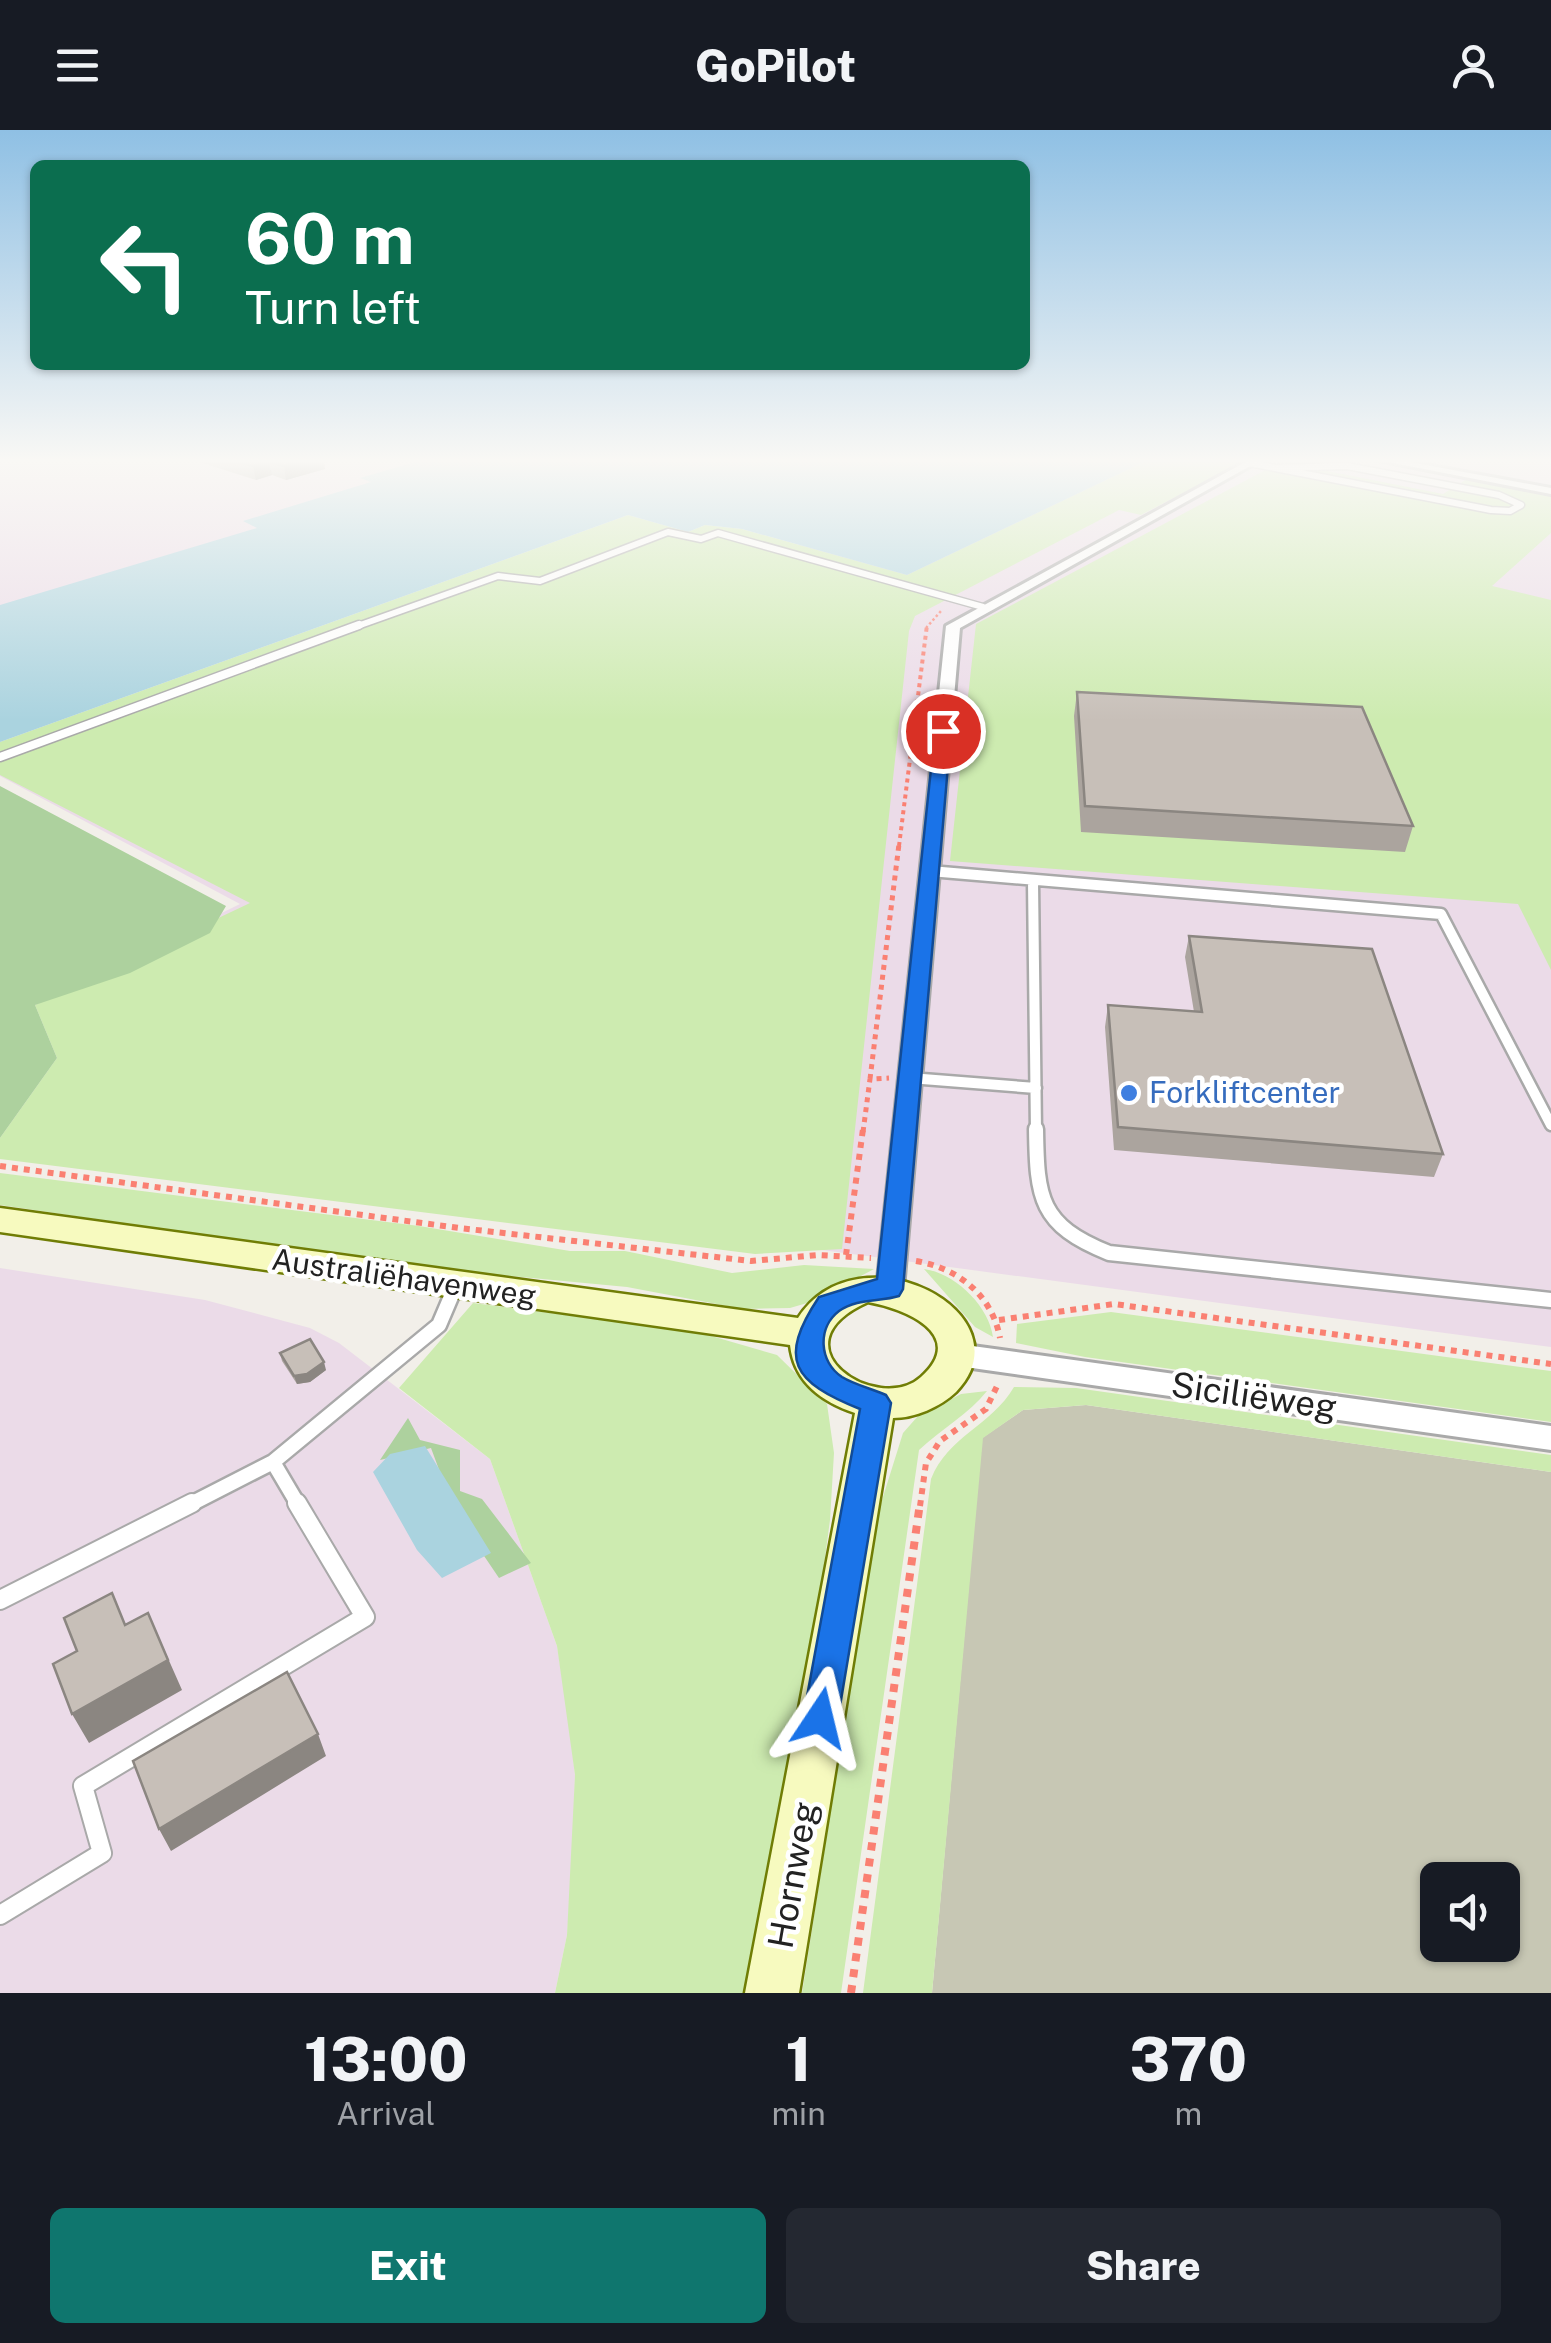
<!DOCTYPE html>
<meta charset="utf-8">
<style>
:root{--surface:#171b24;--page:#242831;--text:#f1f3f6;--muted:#9ea1a6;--accent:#0f766e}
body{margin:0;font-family:"Public Sans",sans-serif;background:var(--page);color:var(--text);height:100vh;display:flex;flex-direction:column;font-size:38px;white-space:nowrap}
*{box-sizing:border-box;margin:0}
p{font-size:32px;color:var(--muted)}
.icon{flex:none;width:55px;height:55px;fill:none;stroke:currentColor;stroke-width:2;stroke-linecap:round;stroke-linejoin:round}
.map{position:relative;height:1863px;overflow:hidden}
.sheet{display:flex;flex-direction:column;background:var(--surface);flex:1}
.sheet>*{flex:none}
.top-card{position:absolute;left:30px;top:30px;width:1000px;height:210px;border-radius:15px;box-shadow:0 2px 8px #0004;background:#0b6e4f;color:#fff;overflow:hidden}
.buttons{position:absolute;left:1420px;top:1732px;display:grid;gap:20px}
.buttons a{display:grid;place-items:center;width:100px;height:100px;border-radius:15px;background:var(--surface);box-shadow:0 2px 8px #0004;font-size:50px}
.pin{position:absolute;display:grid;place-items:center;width:85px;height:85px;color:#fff;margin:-42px;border:5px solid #fff;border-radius:50%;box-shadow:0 2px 10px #0007}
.me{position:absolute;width:110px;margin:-55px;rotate:10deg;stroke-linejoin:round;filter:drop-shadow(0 0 8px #0008)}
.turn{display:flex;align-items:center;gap:35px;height:210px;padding:0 50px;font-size:45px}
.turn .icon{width:130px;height:130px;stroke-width:2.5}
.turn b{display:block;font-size:70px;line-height:85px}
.eta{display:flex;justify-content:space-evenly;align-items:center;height:170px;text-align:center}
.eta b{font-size:60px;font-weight:800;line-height:70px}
.cta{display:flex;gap:20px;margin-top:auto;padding:20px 50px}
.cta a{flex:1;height:115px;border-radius:15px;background:var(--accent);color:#fff;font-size:40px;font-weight:800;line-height:115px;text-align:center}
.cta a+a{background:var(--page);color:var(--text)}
header{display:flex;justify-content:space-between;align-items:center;height:130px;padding:0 50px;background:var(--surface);font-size:45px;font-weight:800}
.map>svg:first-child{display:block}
.industrial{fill:#ebdbe8}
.construction{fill:#c7c7b4;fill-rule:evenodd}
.grass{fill:#cdebb0}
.forest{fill:#add19e}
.water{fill:#aad3df}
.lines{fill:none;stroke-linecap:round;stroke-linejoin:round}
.lane-far4-casing{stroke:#a9a9a9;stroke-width:9}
.lane-far3-casing{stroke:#a9a9a9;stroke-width:11}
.lane-far2-casing{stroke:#a9a9a9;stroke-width:15}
.lane-far1-casing{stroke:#a9a9a9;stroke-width:19}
.lane-casing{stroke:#a9a9a9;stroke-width:22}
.street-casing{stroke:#a9a9a9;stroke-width:6}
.secondary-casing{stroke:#707d05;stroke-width:5}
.path-far4{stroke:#fa8072;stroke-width:2.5;stroke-dasharray:2.5 2.5;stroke-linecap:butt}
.path-far3{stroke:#fa8072;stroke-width:4;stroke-dasharray:4 4;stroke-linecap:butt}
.path-far2{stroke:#fa8072;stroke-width:5;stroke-dasharray:5 5;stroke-linecap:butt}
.path-far1{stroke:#fa8072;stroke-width:6;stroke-dasharray:6 6;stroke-linecap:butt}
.path{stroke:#fa8072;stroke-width:8;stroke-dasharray:8 8;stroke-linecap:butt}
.lane-far4{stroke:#fff;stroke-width:6}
.lane-far3{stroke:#fff;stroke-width:8}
.lane-far2{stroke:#fff;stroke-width:10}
.lane-far1{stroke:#fff;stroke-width:14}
.lane{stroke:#fff;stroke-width:18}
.street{fill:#fff;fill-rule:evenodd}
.secondary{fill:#f7fabf;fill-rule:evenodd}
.wall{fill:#aba49e}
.shaded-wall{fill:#8b8681}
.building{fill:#c7bfb8;stroke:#8b8681;stroke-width:2.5}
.route{fill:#1a73e8;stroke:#114b97;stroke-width:2.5}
.shop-dot{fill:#3f7fe0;stroke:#fff;stroke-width:4}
.labels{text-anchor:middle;stroke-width:9;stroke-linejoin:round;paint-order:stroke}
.shop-label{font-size:30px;fill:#366cbe;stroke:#fff;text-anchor:start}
.street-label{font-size:30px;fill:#222;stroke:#fff}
.near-street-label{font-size:35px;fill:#222;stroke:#fff}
</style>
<header><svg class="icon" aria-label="menu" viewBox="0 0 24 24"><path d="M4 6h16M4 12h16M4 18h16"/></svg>GoPilot<svg class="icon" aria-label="person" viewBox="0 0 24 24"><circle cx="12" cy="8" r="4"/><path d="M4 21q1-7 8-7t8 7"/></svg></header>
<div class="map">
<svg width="1551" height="1863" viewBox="0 0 1551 1863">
<rect width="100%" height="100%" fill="#f2efe9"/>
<path class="industrial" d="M0,330h511l-511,155z
M1148,330h403v887l-1226,-163 -291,-179 206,-101 -240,-128v-34z
M0,1138l205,32 105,28 29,15 151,116 67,187 11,67 7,62 -2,81 -6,79 -12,58h-555z"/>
<path class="construction" d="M1086,1275l465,67v521h-619l50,-555 41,-28zM1438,1750h64v65h-64z"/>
<path class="grass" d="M1148,330h98l-105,55 -22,-5 -204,106 -6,15 -67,618 -87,5 -755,-95v-21l57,-80 -22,-53 215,-102 -250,-128v-33l628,-227 60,17 17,-7 37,4 165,46z
M1284,330l36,5 -3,4 126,25 24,-15 84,14v40l-59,53 59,14v370l-33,-66 -568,-43 26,-237z
M0,1043l419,53 151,25h55l107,22 72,-8 70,4 -60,32 -24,7 -47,1 -116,-22 -192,-18 -435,-64z
M924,1139c31,4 65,37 69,68l-18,-10z
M473,1173l228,30 76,22 50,49 7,49 -4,67 -14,106 -67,367h-194l12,-58 8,-160 -18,-129 -67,-187 -91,-71z
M1111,1182l440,59v51l-466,-65 -69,-14 1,-19z
M1014,1257l62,1 475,67v17l-465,-67 -63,5 -40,28 -51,555h-69l68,-514c17,-43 60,-53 83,-92z
M987,1261c-18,23 -46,38 -68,59l-78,543h-39l75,-477 26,-83 15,-17 43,-22z"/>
<path class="forest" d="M0,656l226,120 -16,27 -80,40 -95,32 22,53 -57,80z
M408,1288l12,22 40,10v41l22,8 49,64 -32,15 -44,-65 -24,-65 -51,12z"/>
<path class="water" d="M422,330h726l-241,115 -165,-46 -37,-4 -17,7 -60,-17 -628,227v-137l257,-77 -14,-7 128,-39 -11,-4z
M425,1316l66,107 -49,25 -25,-28 -44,-78 17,-18z"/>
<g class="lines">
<defs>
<path id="lane-far4" d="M1249,333l26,5
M1347,336l152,29 22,10 -11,6 -19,-1 -216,-42z
M352,498l146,-52 42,5 128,-49 33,7 17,-6 265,74"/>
<path id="lane-far3" d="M0,627l359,-132"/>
<path id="lane-far2" d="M930,741l511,43 110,211
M1033,752l3,250
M910,948l126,10"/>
<path id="lane-far1" d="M1036,999c1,69 3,96 73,124l442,47
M273,1332l26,44
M187,1376l86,-44 166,-137 17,-40"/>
<path id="lane" d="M0,1470l192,-97
M0,1785l102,-62 -19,-67 282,-169 -68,-114"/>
<path id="street" d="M1249,330h12l-301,168 -57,661 -3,7 -10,3 -10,-3 -3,-7 69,-663z
M1378,330h21l152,28v6z
M958,1214l593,82v24l-593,-84 -10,-3 -4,-8 4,-8z"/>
<path id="secondary" d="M0,1078l798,110c61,-94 233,-4 158,74 -16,15 -41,26 -63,26l-94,575h-54l110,-580c-33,-11 -61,-31 -65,-68l-790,-113zM868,1172c35,6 101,32 53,75 -43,39 -151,-31 -53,-75z"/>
</defs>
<use href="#lane-far4" class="lane-far4-casing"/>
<use href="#lane-far3" class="lane-far3-casing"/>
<use href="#lane-far2" class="lane-far2-casing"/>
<use href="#lane-far1" class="lane-far1-casing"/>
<use href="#lane" class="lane-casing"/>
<use href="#street" class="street-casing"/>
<use href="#secondary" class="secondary-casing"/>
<path class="path-far4" d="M926,498l15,-17"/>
<path class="path-far3" d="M899,716l28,-221"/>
<path class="path-far2" d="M870,949l29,-235
M863,1002l7,-53 19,-1"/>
<path class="path-far1" d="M0,1036l459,62 292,33 67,-6 53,3
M846,1125l17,-126
M916,1131c42,7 76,34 84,77
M999,1190l115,-16 437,60
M920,1376l6,-43 14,-22 46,-32 12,-25"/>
<path class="path" d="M851,1863l69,-490"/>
<use href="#lane-far4" class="lane-far4"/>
<use href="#lane-far3" class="lane-far3"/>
<use href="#lane-far2" class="lane-far2"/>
<use href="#lane-far1" class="lane-far1"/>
<use href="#lane" class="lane"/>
<use href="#street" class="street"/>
<use href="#secondary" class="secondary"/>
</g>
<path class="wall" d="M193,330h131l1,9 -39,11 -14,-5 -16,5z
M1077,562l336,134 -8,26 -324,-20 -7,-116z
M1189,806l254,218 -9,23 -320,-27 -9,-123 3,-22 86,7 -9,-55z
M280,1223l46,17 -16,12 -13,2 -15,-23z"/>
<path class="shaded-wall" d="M305,330h19l1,9 -39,11 -2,-14z
M269,331l3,14 -16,5 -3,-14z
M324,1232l2,8 -16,12 -13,2 -3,-8z
M148,1483l34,77 -93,53 -17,-29z
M318,1604l8,22 -155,95 -12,-22z"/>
<path class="building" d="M234,330h71l-21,6 -15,-5 -16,5z
M1077,562l285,15 51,119 -328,-20z
M1189,806l183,13 71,205 -325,-27 -10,-122 94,7z
M310,1209l14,23 -17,12 -13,2 -14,-23z
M112,1463l13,32 23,-12 20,47 -96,54 -19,-50 24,-13 -13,-33z
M287,1542l31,62 -159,95 -26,-68z"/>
<linearGradient id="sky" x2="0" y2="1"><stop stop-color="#8fc0e4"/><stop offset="0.56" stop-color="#f9f8f5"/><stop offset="1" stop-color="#f9f8f5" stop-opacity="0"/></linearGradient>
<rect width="1551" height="591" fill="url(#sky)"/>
<path class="route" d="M943,596l8,5 -48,558 -4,7c-19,6 -42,2 -60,15 -22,17 -20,51 3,66 13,8 31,12 44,18l5,8 -53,315 -5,12 -13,5 -12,-5 -5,-12 57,-309c-67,-27 -83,-49 -41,-112l58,-18 58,-548z"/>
<circle class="shop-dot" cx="1129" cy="963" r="10"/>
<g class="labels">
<g class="shop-label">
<text x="1149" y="973">Forkliftcenter</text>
</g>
<g class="street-label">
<text transform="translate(404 1148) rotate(8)" y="10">Australiëhavenweg</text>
</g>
<g class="near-street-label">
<text transform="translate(1254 1266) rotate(8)" y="12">Siciliëweg</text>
<text transform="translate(793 1745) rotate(-80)" y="12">Hornweg</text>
</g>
</g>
</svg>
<div class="buttons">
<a><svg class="icon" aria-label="sound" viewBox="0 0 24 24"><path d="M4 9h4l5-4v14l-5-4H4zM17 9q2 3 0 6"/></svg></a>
</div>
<div class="pin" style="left:943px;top:601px;background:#d93025"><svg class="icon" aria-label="arrive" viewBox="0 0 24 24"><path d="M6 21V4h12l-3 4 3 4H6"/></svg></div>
<svg class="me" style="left:820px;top:1588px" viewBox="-20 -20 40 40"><path d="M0-17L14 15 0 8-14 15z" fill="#1a73e8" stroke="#fff" stroke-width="4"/></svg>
<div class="top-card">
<div class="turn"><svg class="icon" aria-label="left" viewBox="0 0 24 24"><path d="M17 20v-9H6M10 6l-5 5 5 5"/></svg><div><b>60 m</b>Turn left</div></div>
</div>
</div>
<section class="sheet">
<div class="eta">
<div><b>13:00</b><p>Arrival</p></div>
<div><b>1</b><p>min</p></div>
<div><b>370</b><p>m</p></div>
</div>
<div class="cta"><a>Exit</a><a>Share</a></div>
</section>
